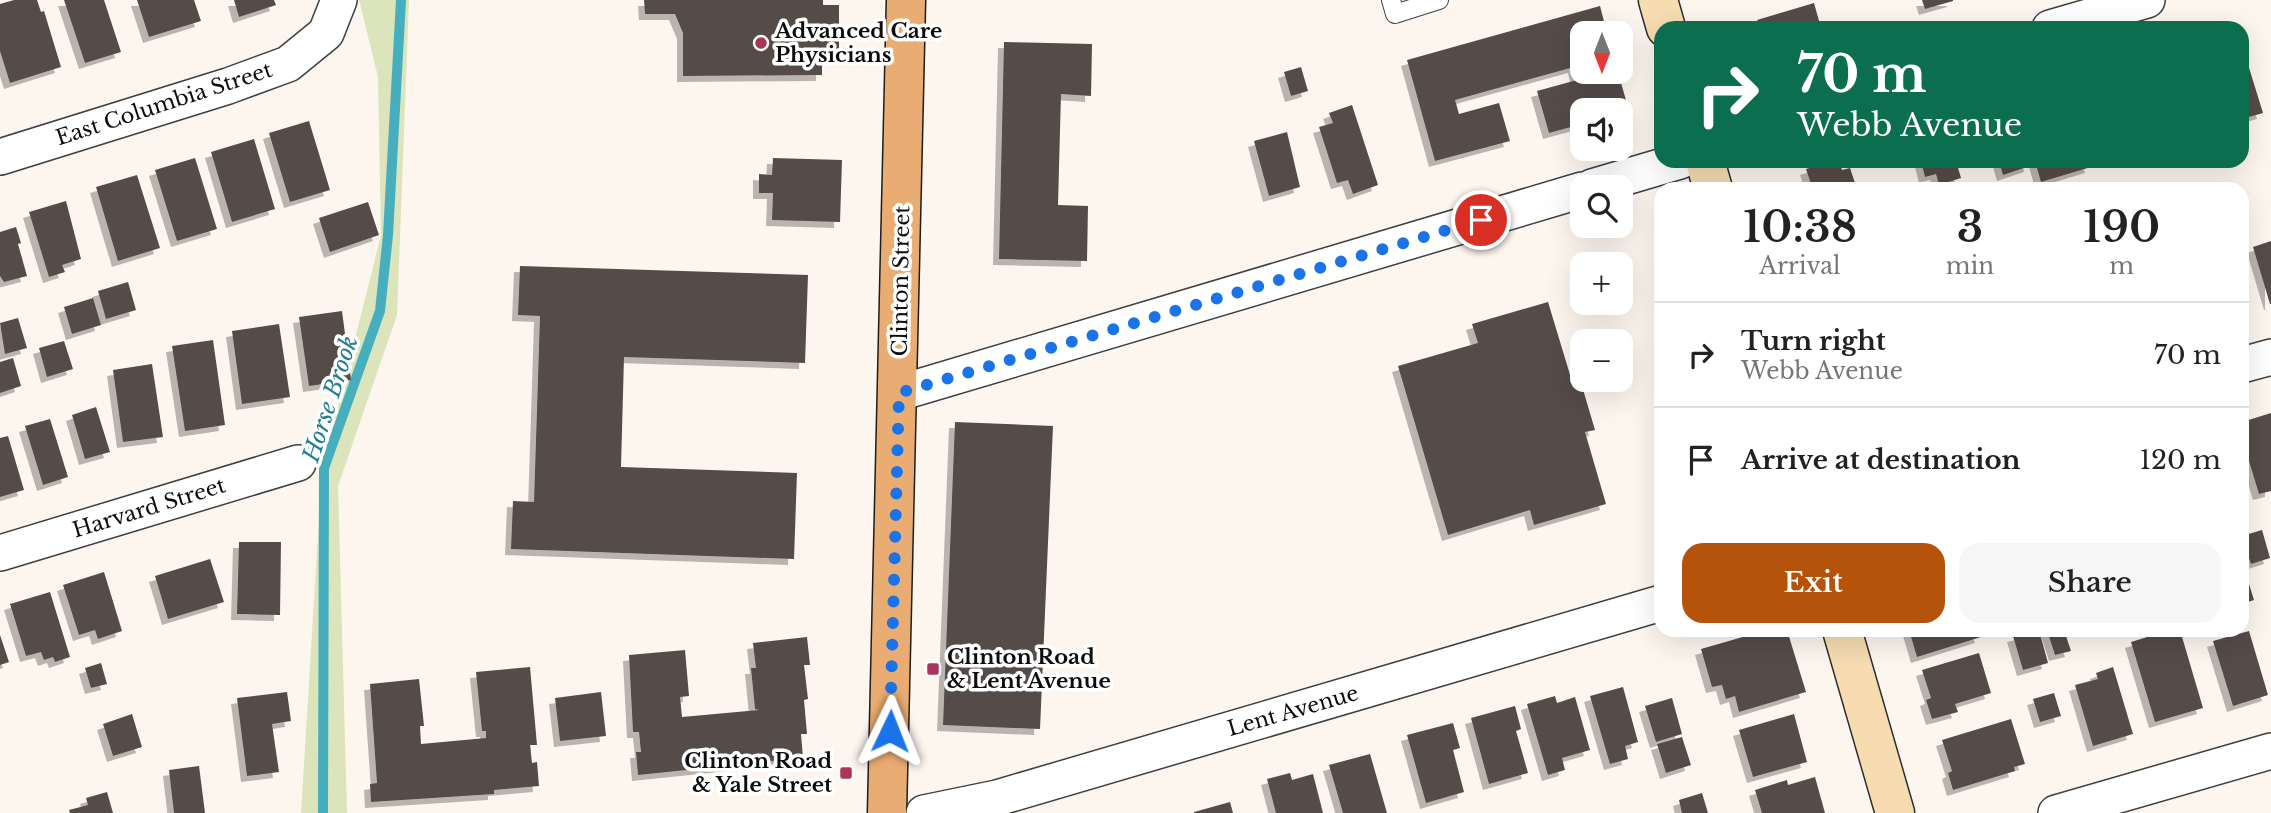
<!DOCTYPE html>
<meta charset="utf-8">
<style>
:root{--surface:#fff;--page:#f6f6f6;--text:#222;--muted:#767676;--line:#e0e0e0;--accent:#b45309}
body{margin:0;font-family:"Libre Baskerville",serif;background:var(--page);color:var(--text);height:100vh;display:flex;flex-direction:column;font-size:26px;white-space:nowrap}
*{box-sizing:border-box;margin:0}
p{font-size:23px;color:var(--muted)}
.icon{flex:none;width:38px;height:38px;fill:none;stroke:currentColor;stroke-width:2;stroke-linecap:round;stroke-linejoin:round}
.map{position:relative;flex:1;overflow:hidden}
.panel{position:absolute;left:1654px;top:182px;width:595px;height:455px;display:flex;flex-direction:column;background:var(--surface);border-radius:21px;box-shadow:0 7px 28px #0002}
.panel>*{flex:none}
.banner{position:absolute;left:1654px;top:21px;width:595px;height:147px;border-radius:21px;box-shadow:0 7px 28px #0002;background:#0b6e4f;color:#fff;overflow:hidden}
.needle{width:46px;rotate:180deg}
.buttons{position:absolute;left:1570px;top:21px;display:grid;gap:14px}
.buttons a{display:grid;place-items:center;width:63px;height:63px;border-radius:14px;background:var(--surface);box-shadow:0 7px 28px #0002;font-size:35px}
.pin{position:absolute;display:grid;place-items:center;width:60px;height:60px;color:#fff;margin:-30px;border:4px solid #fff;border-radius:50%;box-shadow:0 2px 7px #0007}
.me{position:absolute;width:77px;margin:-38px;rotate:2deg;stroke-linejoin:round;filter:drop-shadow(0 0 5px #0008)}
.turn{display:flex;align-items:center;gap:24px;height:147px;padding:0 28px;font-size:32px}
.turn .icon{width:91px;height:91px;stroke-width:2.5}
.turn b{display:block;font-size:49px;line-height:60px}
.eta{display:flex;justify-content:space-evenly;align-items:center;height:119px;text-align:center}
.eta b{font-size:42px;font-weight:600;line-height:49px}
.cta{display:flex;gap:14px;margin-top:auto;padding:14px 28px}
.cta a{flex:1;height:80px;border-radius:21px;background:var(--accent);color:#fff;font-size:28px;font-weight:600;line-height:80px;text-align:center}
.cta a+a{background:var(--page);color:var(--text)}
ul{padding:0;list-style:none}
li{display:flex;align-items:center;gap:21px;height:105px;padding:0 28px;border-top:2px solid var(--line)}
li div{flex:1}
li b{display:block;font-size:26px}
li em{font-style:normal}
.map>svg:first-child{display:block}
.green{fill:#dbe4bb}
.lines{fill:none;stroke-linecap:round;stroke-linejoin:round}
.stream{stroke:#47aebe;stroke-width:10}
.building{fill:#544b4a;filter:url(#shadow)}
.lane-casing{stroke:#3f3f3f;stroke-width:20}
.street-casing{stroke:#3f3f3f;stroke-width:38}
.secondary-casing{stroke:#2e2e2e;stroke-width:41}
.primary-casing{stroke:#1d1d1d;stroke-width:41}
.lane{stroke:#fff;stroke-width:18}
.street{stroke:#fff;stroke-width:35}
.secondary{stroke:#f6dcb0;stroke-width:38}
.primary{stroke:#e9ac72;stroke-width:38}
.route{stroke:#1a73e8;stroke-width:12;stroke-dasharray:0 21.6}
.poi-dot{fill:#ac345a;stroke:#fff;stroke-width:2.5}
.labels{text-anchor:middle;stroke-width:7;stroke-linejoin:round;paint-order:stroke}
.poi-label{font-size:21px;font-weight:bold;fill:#0c0c0c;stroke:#fff;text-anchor:start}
.street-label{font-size:21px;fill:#0c0c0c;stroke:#fff}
.water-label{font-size:23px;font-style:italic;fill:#247d90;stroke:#fff}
</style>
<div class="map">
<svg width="2271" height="813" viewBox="0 0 2271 813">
<defs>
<filter id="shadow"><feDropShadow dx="-6" dy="6" stdDeviation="0" flood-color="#0004"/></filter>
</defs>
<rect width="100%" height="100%" fill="#fdf6ee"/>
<path class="green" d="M359,0h50l-12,315 -59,171 9,327h-46l21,-343 59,-235 -3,-158z"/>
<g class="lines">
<path class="stream" d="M323,813l1,-345 56,-157 8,-76 13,-235"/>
</g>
<path class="building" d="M14,0h23l4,12 3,-1 17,56 -51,16 -10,-32v-47z
M64,0h40l17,52 -36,11z
M137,0h57l7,21 -52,16z
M234,0h40l2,5 -37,12z
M644,0h179v5h16v48h-17v22l-139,1v-43l-8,-19h-30z
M1922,0h31v1l-28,8z
M1814,3l7,25h-69l-1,-3 7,-3 -1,-2z
M1600,6l7,27h-25v39h36l11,39 -9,2v-3h-38v14l-33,9 -12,-42 40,-11 -3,-13 -119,33 4,14 40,-11 11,38 -75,20 -28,-101z
M1004,42l88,2 -1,52 -30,-2 -3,111 30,1 -1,55 -88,-2z
M2242,45l21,68 -21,6z
M1301,67l7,24 -17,5 -7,-24z
M1352,105l26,80 -25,9 -5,-14 -11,3 -18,-56 14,-4 -4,-10z
M309,121l21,69 -40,12 -21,-69z
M1287,132l13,55 -31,9 -15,-55z
M254,139l21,70 -43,13 -21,-70z
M195,158l22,71 -40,12 -22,-71z
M773,158l69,2 -2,62 -68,-2 1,-27h-14v-19l13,1z
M1833,161h6l3,9 8,-2 7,21h-60l14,-5 -5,-15z
M1921,161h35l5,17 -22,7 -3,-11 -11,3z
M1999,161h30l1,5 -27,9z
M2035,161h54l2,6 -50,15z
M137,175l23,73 -42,13 -22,-74z
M66,201l15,58 -19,6 3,7 -16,5 -20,-65z
M368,202l11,33 -49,17 -11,-34z
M16,227l5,16 -3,1 9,32 -23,6 -4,-6v-44z
M2271,241v63h-1l-17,-57z
M520,266l288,9 -3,88 -181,-6 -3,110 176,6 -3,86 -283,-10 2,-48 21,1 6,-186 -22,-1z
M128,282l8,28 -30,9 -8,-28z
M93,298l8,27 -29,9 -8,-27z
M1548,302l23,76 8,-2 16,54 -10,2 21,72 -72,21 -4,-15 -82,25 -50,-169 80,-23 -6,-19z
M342,311l9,69 -42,6 -10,-69z
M18,318l9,30 -22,6 -5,-31z
M279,324l11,73 -48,7 -10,-73z
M213,340l12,85 -40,6 -13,-85z
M64,341l9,28 -26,8 -8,-29z
M13,358l8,28 -21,7v-31z
M152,364l11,73 -40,5 -10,-72z
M96,407l14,45 -25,7 -13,-44z
M2271,413v78l-12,3 -17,-56v-16z
M50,419l18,58 -25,8 -18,-59z
M955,422l98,4 -13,303 -97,-4z
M8,436l16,54 -24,7v-59z
M2262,530l8,28 -19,6 -9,-28z
M239,542h42l-1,73 -43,-1z
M210,559l14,43 -56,17 -13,-43z
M2244,568l10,32 -12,4v-35z
M104,572l18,59 -24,8 -3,-9 -16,5 -16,-50z
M50,592l20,65 -15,5 -2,-5 -9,3 -3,-8 -15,4 -16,-52z
M1767,630h20l19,62 -67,20 -4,-16 -9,3 -4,-14 -10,2 -11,-38z
M1909,630h69l3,7 -64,20z
M2039,630l9,33 -25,7 -10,-34z
M2047,630h17l7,21 -16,4z
M2170,630h10l23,78 -48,14 -24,-80z
M2249,631l19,64 -35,11 -20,-65z
M0,635l9,27 -9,3z
M807,637l3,28h-6l4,34 -4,1 3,34h-6l2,24 -165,17 -2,-23h5l-2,-20h-6l-4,-77 56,-5 4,46 -9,1 2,20 77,-7 -4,-1 -4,-41h5l-3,-25z
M1979,653l12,40 -36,11 3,8 -26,7 -6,-19 5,-2 -9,-28z
M101,663l6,21 -16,4 -6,-20z
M530,667l7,78h-7l2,18 5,-1 2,24 -45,4v4l-123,8 -1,-18 7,-1 -7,-99 49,-5 5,47h-4l1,18 65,-6v-7h-4l-6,-59z
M2113,667l20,67 -40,12 -18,-61 23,-6 -2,-6z
M1623,687l15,55 -13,4 3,13 -18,5 -20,-68z
M287,692l4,29 -19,3 7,48 -32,4 -10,-78z
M601,692l5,44 -46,5 -5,-43z
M2054,693l7,23 -21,6 -7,-23z
M1555,696l2,7 18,-6 15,53 -28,8 3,12 -17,5 -21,-71z
M1672,698l10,36 -26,8 -11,-36z
M1515,706l6,23 -5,2 12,42 -39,11 -18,-66z
M132,714l10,33 -29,9 -10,-32z
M1794,714l13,48 -54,15 -14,-47z
M2011,719l14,45 -11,3 1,4 -62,19 -5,-17 4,-2 -10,-31z
M1453,723l7,25 -7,2 11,42 -38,11 -19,-68z
M1682,737l9,28 -25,8 -9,-29z
M1370,754l17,59h-44l-14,-48z
M199,766l6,47h-31l-5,-43z
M1290,773l2,7 21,-6 10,39h-47l-9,-34z
M1815,777l10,36h-63l-7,-23 32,-10 1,5z
M107,792l6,21h-43l-1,-3 19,-5 -2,-7z
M1702,793l6,20h-26l-3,-13z
M1230,802l3,11h-39v-1z"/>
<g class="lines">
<defs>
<path id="lane" d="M1391,0l4,14 44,-14"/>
<path id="street" d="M2050,28l97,-28
M0,157l228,-71 60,-22 38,-31 13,-33
M1592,187l88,-26
M2242,365l29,-8
M899,393l683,-203
M0,553l298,-90
M924,813l73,-15 664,-195
M2056,813l215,-62"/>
<path id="secondary" d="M1658,0l8,28
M1705,161l8,28
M1842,630l53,183"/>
<path id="primary" d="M887,813l19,-813"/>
</defs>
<use href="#lane" class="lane-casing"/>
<use href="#street" class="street-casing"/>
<use href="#secondary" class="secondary-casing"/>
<use href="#primary" class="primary-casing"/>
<use href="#lane" class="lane"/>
<use href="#street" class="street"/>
<use href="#secondary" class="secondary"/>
<use href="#primary" class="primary"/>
</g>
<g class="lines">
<path class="route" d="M890,731l9,-338 582,-173"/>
</g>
<g class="poi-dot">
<circle cx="761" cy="43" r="7"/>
<rect x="926" y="662" width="14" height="14" rx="3.5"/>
<rect x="839" y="766" width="14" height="14" rx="3.5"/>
</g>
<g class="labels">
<g class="poi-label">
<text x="775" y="38">Advanced Care<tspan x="775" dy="24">Physicians</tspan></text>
<text x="947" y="664">Clinton Road<tspan x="947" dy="24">&amp; Lent Avenue</tspan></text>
<text x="832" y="768" text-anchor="end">Clinton Road<tspan x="832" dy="24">&amp; Yale Street</tspan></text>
</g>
<g class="street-label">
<text transform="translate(164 104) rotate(-18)" y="7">East Columbia Street</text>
<text transform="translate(901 281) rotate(-89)" y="7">Clinton Street</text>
<text transform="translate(149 508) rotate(-17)" y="7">Harvard Street</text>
<text transform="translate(1293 711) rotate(-16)" y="7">Lent Avenue</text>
</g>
<g class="water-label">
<text transform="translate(330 399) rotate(-72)" y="8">Horse Brook</text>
</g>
</g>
</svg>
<div class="buttons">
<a><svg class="needle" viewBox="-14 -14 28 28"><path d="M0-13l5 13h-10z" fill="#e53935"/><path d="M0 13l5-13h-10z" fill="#767676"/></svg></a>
<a><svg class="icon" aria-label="sound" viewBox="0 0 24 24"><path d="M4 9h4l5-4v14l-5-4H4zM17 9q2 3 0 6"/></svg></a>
<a><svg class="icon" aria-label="search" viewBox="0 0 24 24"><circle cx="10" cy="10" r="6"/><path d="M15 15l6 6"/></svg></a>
<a>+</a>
<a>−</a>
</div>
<div class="pin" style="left:1481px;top:220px;background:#d93025"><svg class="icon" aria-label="arrive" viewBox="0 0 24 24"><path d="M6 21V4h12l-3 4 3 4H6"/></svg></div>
<svg class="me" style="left:890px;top:731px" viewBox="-20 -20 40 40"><path d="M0-17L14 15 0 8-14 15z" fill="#1a73e8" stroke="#fff" stroke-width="4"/></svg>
<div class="banner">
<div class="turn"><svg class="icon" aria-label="right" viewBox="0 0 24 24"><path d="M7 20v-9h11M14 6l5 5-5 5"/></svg><div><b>70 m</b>Webb Avenue</div></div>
</div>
<section class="panel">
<div class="eta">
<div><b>10:38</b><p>Arrival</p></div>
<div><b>3</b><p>min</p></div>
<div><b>190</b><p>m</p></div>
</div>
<ul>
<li><svg class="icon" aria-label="right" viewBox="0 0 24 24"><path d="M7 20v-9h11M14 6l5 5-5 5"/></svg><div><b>Turn right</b><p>Webb Avenue</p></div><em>70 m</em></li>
<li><svg class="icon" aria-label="arrive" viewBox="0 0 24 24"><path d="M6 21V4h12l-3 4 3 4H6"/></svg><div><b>Arrive at destination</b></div><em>120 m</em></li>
</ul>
<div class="cta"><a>Exit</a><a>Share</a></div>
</section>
</div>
